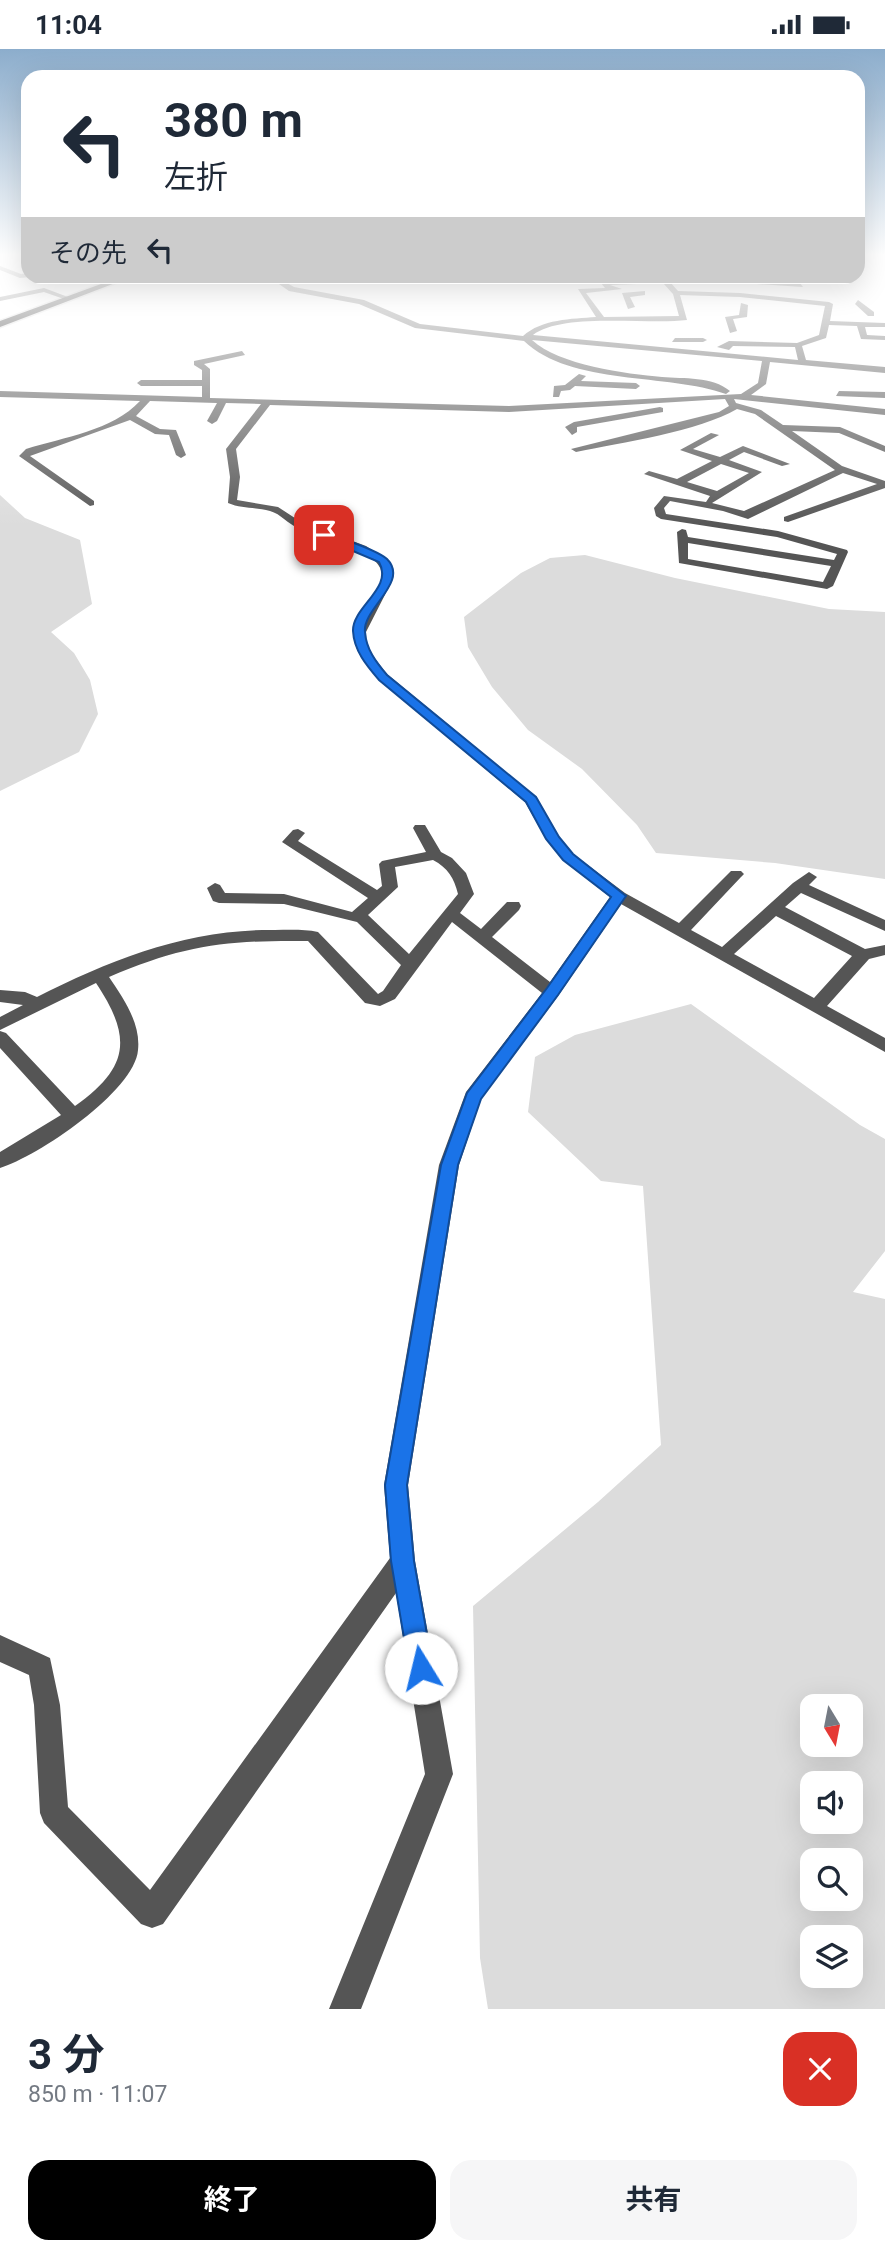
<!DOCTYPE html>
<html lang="ja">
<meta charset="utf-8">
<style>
:root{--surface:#fff;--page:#f6f6f7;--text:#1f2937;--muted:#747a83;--accent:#000}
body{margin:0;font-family:Roboto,"Noto Sans JP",sans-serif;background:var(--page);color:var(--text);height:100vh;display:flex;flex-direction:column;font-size:26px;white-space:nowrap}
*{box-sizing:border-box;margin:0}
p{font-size:23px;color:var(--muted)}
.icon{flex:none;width:38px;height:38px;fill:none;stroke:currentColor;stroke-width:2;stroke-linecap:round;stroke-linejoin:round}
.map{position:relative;height:1960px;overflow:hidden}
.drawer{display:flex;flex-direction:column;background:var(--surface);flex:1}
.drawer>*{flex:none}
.guide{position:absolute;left:21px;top:21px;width:844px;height:214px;border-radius:21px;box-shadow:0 7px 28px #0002;background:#fff;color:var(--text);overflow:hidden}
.needle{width:46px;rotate:170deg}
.buttons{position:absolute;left:800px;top:1645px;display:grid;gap:14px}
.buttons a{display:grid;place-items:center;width:63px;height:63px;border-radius:14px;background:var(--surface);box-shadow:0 7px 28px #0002;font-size:35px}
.pin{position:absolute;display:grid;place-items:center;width:60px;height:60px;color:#fff;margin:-30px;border-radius:14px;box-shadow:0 4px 10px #0006}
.me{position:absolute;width:77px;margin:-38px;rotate:351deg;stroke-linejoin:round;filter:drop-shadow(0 0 5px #0008)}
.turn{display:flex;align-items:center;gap:24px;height:147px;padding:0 28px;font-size:32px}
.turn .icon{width:91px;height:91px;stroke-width:2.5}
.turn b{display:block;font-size:49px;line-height:60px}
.then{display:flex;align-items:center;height:66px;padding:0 28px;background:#0003;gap:14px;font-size:26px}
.round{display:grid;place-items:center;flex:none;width:74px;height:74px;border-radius:21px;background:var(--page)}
.head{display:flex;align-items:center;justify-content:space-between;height:119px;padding:0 28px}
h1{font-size:42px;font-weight:700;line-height:52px}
.button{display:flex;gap:14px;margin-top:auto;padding:14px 28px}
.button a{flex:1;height:80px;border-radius:21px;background:var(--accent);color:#fff;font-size:28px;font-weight:700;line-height:80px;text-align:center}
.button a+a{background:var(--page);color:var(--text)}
.status{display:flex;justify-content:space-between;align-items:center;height:49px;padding:0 35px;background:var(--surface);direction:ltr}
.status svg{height:19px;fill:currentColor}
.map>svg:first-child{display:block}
.green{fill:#dcdcdc;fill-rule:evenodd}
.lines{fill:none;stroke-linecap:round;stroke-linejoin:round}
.highway-casing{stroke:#dbdbdb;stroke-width:3}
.minor{fill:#555;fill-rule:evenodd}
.highway{fill:#000;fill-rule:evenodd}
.route{fill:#1a73e8;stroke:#114b97;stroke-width:2}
</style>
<div class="status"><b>11:04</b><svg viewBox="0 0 49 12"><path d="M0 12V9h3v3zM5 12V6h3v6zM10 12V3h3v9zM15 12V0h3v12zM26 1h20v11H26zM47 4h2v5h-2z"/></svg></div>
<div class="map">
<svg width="885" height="1960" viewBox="0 0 885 1960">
<rect width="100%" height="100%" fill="#fff"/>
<path class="green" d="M0,446l25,23 55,22 12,64 -41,28 23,21 16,27 8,34 -19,38 -79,39z
M585,506l90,23 154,31 56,3v267l-110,-16 -119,-10 -19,-28 -55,-56 -54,-39 -36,-43 -24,-40 -4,-30 57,-44 29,-15z
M691,955l169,121 25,14v112l-32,41 32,7v710h-397l-8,-51 -7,-352 125,-104 63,-57 -18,-259 -42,-5 -73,-69 7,-55 40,-22zM812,1657h38v39h-38zM812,1734h38v39h-38zM812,1811h38v39h-38zM812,1888h38v39h-38z"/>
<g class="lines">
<defs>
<path id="highway" d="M120,228h11l-131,50v-6z"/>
</defs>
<use href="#highway" class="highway-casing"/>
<path class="minor" d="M0,217l21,8 7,-1 2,4 -10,1 -20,-8z
M269,228h7l18,10 70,13 56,24 103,12c19,-17 48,-17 73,-19l-18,-28 27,-1 -4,-5 4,-2c65,-3 127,-6 195,2l3,4 -76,-5h-57l8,9 62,2 89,9 4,2 -3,17 55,2v4h-20l2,8 18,1v4l-24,-1 -4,-13 -28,-1 -3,13 -24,8 4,14 79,7v6l-115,-11 -4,22 -15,11 134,14v6l-151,-16 2,4 25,7 22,15 57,2 45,19v6l-46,-19 -47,-2 50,35 43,15v7l-97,34 -4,-1v-4l93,-33 -34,-11 -95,46 -25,-8 -53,-10 -6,7 2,6 112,17 69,19 1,2 -15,34 -6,3 -148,-26 -2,-31 5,-3 4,1 2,7 146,23 3,-6 -60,-17 -116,-18 -5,-3 -2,-8 10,-12 42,6 4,-6 -66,-22 5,-3 28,8 35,-18 -32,-11 31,-17 8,2 -26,14 27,8 23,-11 47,18 -8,2 -38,-14 -15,8 33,12 -50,31 32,8 91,-41 -80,-56 -18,-5c-37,22 -117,34 -161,43l-5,-3 148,-37 10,-6 -4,-7 -216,13 -239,-7 -34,44 4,28 -3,23 41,7 23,15 65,24 20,13 7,9 -1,13 -26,51c0,18 11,29 21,42l149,123 23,40 14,17 52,39 54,30 52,-52h10l3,3 -3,3 -50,53 31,17 71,-64 16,-11 8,5 -8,8 76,35v11l-84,-38 -16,14 80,42 20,-4v10l-16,4 -42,47 58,32v14l-264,-148 -63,92 -77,103 -22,66 -51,320 7,76 38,213 -92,235h-32l96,-235 -29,-181 -233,331 -11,4 -11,-4 -97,-101 -4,-10 -6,-108 -5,-30 -29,-13v-27l50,23 10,47 8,102 82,83 240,-332 -6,-73 55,-320 27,-73 76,-99 -90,-71 -57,77 -15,7 -15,-3 -57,-62c-81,-1 -124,4 -199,36 14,21 32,46 29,73 -3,41 -101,107 -138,118v-16l61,-37 -61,-67v-17l6,2 69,73c55,-39 57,-69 21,-123l-96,47v-13l23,-12 -23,-3v-12l25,2 12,5c75,-38 152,-68 238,-67 13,0 29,-1 43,2l60,62 5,-3 18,-26 -44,-43 -73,-18 -65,-1 -6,-2 -6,-13 8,-5 5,2 5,8 59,1 68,18 16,-14 -86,-56 11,-12 5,-1 7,4 -7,8 79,49 5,-4 -3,-22 3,-3 44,-9 -13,-24 2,-3h10l16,27 11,6 14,15 8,21 -14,19 21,16 26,-27h12l2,4 -2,4 -27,27 58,45 60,-85 -47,-37 -17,-21 -21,-37 -146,-122c-10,-12 -23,-26 -25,-41 -3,-26 48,-60 18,-80 -22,-16 -50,-20 -74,-31 -10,-4 -17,-14 -28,-17 -14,-4 -28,-2 -42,-8l2,-26 -4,-28 35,-45 -35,-1 -9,18 -5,3 -5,-3 10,-18 -67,-2 -14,15 24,13 16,1 10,25 -5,3 -5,-3 -7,-20 -14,-1 -25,-14 -100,36 64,45v4l-4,1 -71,-50 7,-7c38,-12 86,-18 114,-48l-140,-4v-6l202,6v-11h-61l-4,-3 4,-3h61v-10l-8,-5v-4l48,-10 3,4 -41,9 6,5v29l299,8 232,-12 17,-11 4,-22 -230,-21c27,25 94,34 130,37 22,2 50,-1 68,14l-4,3c-58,-21 -155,-8 -202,-53l-109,-13 -56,-24 -70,-13zM663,234l10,11 6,22 -75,1 -18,-24 36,-4 -12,-4zM680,246l60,2 85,9 -6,29 -22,8 -68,-2 -12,6 12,3 4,-4 62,1 3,13 -265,-25c29,-23 116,-10 154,-15zM721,415l28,9 -32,18 -30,-9zM688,494l143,23 -8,16 -135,-23zM433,811c15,8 21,18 25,34l-49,60 -41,-39 30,-28 -3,-20zM776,867l76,40 -38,42 -80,-44z
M44,239l24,9 -4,2 -20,-7 -44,9v-4z
M645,242v4l-15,2 5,10 -7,2 -6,-16z
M858,251l16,12v4h-6l-13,-12z
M741,254l7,2 -1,12 -14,2 4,12 -7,2 -5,-16 14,-2z
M675,289h28l4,2 -4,2h-31z
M579,325l7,2 -5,5 55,2 4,3 -4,3 -61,-3 -5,4 -9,1 -2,6h-6l1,-11 11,-1z
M839,342l46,1v6l-49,-2z
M660,358l3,1v4l-86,15v5l-5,3 -7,-8 9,-5z"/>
<use href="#highway" class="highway"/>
</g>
<linearGradient id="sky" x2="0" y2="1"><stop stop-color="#8cadcc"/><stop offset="0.43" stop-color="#fff"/><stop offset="1" stop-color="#fff" stop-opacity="0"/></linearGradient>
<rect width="885" height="478" fill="url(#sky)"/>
<path class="route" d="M320,484h7c15,6 49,16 60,26 23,23 -25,50 -22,73 1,17 11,30 22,43l149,122 23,40 14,17 53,42 -68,99 -77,104 -23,66 -51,320 7,76 19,107 -4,8 -8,4 -9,-4 -3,-8 -18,-107 -6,-76 56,-320 26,-72 80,-105 64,-91 -48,-37 -17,-21 -20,-37 -147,-122c-12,-14 -25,-29 -26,-49 -1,-24 41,-43 26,-69l-59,-25z"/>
</svg>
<div class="buttons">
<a><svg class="needle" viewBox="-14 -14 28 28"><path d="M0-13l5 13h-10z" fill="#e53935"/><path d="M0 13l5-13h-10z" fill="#747a83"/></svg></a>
<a><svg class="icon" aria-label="sound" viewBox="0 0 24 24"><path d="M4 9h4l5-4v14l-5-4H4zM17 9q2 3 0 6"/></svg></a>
<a><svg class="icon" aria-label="search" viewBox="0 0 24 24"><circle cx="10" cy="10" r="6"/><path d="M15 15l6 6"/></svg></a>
<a><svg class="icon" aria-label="layers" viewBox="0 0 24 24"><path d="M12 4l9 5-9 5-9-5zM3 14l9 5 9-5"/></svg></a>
</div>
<div class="pin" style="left:324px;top:486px;background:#d93025"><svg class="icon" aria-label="arrive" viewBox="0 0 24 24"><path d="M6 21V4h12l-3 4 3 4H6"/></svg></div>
<svg class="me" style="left:421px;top:1619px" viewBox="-20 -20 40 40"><circle r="19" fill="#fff"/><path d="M0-13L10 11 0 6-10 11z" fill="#1a73e8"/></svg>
<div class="guide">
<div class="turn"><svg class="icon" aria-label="left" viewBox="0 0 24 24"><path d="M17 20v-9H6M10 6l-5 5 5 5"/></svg><div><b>380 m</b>左折</div></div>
<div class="then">その先<svg class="icon" aria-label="left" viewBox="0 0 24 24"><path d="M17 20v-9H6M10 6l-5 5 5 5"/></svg></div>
</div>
</div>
<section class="drawer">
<div class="head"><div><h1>3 分</h1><p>850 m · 11:07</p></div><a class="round" style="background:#d93025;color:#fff"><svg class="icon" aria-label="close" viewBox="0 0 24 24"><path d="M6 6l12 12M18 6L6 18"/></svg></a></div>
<div class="button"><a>終了</a><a>共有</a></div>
</section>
